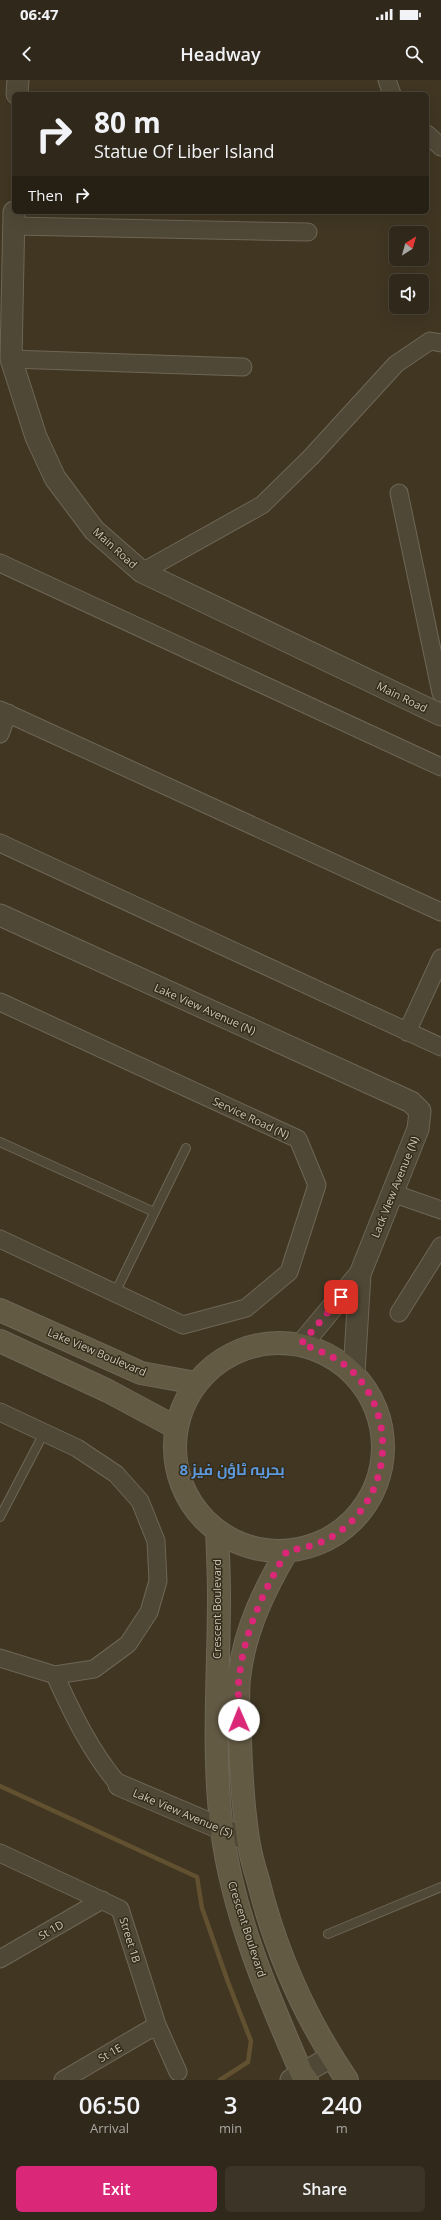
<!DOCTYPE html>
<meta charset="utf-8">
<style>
:root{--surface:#30281a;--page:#3c3427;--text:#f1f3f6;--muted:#a8a6a2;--line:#4b4439;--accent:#db2777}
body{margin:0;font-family:"Open Sans",Cairo,sans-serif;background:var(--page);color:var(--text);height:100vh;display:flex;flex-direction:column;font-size:15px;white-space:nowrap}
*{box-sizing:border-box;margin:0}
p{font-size:13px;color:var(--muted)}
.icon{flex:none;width:22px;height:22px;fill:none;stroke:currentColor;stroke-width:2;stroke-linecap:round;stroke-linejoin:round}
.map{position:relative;height:2000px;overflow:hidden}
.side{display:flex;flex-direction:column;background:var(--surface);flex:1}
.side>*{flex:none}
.banner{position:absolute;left:12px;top:12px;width:417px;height:122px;border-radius:6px;box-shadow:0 4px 16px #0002,0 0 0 1px var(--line);background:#30281a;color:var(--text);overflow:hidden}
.needle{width:26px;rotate:37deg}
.buttons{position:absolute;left:389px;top:146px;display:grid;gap:8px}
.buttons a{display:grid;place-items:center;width:40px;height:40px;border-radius:6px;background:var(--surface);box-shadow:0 4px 16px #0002,0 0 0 1px var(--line);font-size:20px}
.pin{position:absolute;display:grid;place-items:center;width:34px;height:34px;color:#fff;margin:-17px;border-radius:8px;box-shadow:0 2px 6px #0006}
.me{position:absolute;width:44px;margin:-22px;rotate:359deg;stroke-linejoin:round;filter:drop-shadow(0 0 3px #0008)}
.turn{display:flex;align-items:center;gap:14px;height:84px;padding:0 16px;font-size:18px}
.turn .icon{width:52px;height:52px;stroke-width:2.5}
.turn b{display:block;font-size:28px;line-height:34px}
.then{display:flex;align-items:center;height:38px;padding:0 16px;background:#0003;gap:8px;font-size:15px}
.eta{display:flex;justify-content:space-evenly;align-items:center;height:68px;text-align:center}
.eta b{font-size:24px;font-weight:600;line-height:28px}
.primary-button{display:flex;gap:8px;margin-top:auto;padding:8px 16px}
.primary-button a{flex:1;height:46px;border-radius:6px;background:var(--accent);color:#fff;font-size:16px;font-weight:600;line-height:46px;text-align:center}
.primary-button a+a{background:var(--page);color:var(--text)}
.status{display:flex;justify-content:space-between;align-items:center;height:28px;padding:0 20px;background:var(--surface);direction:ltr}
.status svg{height:11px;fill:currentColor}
header{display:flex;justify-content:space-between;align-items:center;height:52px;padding:0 16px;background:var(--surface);font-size:18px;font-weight:600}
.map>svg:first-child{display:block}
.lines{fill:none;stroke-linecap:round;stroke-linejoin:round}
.stream{stroke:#625130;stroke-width:4.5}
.service-casing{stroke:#6e6655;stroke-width:10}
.minor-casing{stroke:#6e6655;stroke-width:19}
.tertiary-casing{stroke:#6e6655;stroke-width:23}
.secondary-casing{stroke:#6e6655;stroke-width:24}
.service{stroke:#504837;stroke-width:8}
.minor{stroke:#504837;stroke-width:17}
.tertiary{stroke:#504837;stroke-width:21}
.secondary{stroke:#635a44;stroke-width:22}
.route{stroke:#db2777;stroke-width:7;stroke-dasharray:0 12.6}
.labels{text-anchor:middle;stroke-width:3;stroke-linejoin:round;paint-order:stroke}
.street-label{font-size:11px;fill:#cbc4b3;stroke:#352d1c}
.district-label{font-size:15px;font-weight:bold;fill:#5c99dd;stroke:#352d1c}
</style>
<div class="status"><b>06:47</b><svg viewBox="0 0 49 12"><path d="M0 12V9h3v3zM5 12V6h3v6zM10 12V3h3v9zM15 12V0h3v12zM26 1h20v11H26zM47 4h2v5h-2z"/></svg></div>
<header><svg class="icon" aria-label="back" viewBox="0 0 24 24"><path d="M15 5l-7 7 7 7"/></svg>Headway<svg class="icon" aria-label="search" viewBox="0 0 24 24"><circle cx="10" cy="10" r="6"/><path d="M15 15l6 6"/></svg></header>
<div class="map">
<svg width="441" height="2000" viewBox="0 0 441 2000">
<rect width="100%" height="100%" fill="#403622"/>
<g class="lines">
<path class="stream" d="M0,1706l197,91 5,31 26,74 23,59 -3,21 -28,18"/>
<defs>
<path id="service" d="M0,1062l154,70
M115,1213l71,-145
M0,1437l44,-84
M328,1854l113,-47"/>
<path id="minor" d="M387,0l5,14
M427,54l14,13
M14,146l294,6
M11,279l232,8
M399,413l42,200
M0,483l441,204
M142,492l120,-67 49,-48 85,-93 34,-23 11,2
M0,630l441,202
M0,654l8,-21
M0,763l441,204
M0,922l298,137 19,46 -28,87 -43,36 -63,17 -183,-86
M407,952l34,-74
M392,1113l49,17
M399,1233l42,-67
M0,1332l77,36 39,26 24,27 16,40 2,40 -9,31 -21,32 -34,25 -39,6 -55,-17
M55,1595c18,40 36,77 64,110
M0,1773l120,56 37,116 21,47
M0,1879l102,-59
M63,2000l94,-55"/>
<path id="tertiary" d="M17,14l1,-14
M14,132l-3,147 25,78 19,41 39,52 48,42 299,143
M0,835l411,187 9,9 -2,18 -58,145 -6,99
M301,1265l59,-71
M119,1705l129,55
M291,2000l40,-23"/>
<path id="secondary" d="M0,1230l141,63 55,10
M0,1261l108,50 69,37
M175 1367a104 104 0 1 1 208 0a104 104 0 1 1-208 0Z
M217,1450c1,22 2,44 2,67 0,77 -7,156 3,233 11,85 46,166 80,244l5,6
M287,1471c-22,38 -41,76 -47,120 -4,22 -1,46 0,69 1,33 3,66 8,99 2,14 6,28 10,41 18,73 47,138 89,200"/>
</defs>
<use href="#service" class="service-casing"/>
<use href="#minor" class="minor-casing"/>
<use href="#tertiary" class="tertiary-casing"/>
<use href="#secondary" class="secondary-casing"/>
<use href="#service" class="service"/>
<use href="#minor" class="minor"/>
<use href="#tertiary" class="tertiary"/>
<use href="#secondary" class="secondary"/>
</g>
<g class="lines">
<path class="route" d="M239,1640c0,-16 -2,-34 1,-49 6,-44 25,-82 47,-120 16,-3 32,-6 46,-15 56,-35 67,-114 21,-163 -15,-15 -33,-22 -53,-29l40,-47"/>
</g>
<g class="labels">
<g class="street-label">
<text transform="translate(115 468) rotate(42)" y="4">Main Road</text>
<text transform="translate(402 617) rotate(26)" y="4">Main Road</text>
<text transform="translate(205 929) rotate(24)" y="4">Lake View Avenue (N)</text>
<text transform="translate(251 1038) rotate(25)" y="4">Service Road (N)</text>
<text transform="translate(395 1107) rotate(-68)" y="4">Lack View Avenue (N)</text>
<text transform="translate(97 1272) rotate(23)" y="4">Lake View Boulevard</text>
<text transform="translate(217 1529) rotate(-90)" y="4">Crescent Boulevard</text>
<text transform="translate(183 1733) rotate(23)" y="4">Lake View Avenue (S)</text>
<text transform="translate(247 1849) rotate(72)" y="4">Crescent Boulevard</text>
<text transform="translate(51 1850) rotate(-30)" y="4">St 1D</text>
<text transform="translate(130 1860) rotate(73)" y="4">Street 1B</text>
<text transform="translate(110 1973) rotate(-30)" y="4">St 1E</text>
</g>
<g class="district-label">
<text x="232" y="1395">بحریہ ٹاؤن فیز 8</text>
</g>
</g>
</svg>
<div class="buttons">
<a><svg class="needle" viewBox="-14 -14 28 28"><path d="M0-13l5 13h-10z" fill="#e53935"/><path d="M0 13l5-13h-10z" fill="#a8a6a2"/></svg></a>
<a><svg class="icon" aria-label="sound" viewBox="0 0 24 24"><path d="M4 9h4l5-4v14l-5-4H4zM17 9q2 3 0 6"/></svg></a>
</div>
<div class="pin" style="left:341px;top:1217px;background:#d93025"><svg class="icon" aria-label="arrive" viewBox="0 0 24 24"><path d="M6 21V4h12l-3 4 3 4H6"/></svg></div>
<svg class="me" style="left:239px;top:1640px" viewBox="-20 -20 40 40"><circle r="19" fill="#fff"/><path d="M0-13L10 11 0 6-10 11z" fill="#db2777"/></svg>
<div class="banner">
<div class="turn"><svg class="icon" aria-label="right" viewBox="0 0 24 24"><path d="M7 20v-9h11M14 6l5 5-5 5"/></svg><div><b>80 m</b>Statue Of Liber Island</div></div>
<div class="then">Then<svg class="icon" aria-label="right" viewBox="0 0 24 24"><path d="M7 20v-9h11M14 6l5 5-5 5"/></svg></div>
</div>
</div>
<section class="side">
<div class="eta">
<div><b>06:50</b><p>Arrival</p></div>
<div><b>3</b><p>min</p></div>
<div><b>240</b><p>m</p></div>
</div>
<div class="primary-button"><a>Exit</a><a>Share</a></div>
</section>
